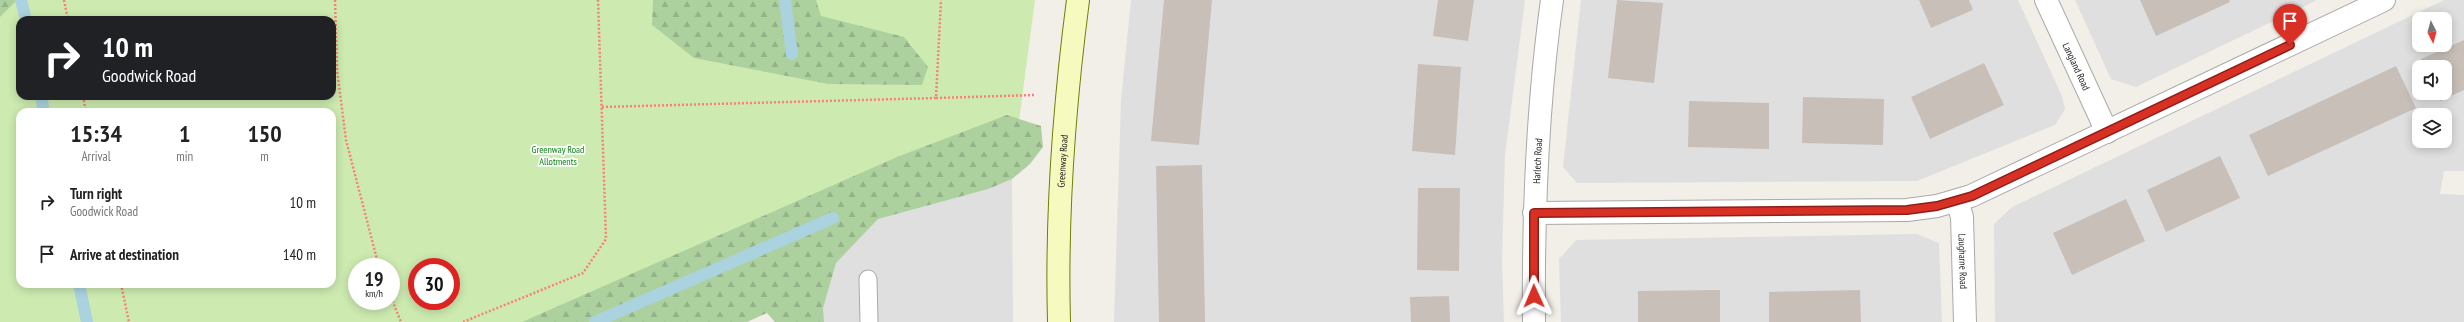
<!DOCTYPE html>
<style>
:root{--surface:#fff;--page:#f2f2f2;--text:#222;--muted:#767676}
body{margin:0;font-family:"PT Sans Narrow",sans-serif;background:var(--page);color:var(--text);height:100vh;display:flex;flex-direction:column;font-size:15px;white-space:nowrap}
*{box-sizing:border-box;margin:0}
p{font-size:13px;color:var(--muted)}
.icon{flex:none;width:22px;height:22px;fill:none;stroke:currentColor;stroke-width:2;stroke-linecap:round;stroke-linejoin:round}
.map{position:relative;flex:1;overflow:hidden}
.panel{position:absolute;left:16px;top:108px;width:320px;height:180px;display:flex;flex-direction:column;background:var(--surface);border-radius:12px;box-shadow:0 2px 10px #0003}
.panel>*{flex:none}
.guide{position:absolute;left:16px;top:16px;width:320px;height:84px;border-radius:12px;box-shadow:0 2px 10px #0003;background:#202124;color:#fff;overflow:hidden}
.needle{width:26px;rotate:174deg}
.controls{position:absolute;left:2412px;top:12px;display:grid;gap:8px}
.controls a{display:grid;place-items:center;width:40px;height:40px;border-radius:8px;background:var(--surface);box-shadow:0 2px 10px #0003;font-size:20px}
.speed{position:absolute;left:348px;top:258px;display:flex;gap:8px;font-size:20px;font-weight:700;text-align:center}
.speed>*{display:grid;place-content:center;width:52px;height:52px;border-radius:50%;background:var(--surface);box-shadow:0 2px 10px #0003;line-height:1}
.speed small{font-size:10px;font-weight:400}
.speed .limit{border:6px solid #d22;background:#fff;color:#111}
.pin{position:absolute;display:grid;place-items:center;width:34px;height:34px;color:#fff;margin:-41px -17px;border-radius:50% 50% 50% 0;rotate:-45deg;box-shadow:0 0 4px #0007}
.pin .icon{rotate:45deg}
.me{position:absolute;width:44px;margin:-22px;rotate:359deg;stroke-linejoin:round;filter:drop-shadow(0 0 3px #0008)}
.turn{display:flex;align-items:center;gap:14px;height:84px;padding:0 20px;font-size:18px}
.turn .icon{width:52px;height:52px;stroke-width:2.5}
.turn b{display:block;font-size:28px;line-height:34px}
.eta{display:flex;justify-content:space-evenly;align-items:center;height:68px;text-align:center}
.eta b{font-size:24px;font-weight:800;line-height:28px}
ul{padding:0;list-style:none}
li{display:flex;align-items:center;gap:12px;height:52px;padding:0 20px}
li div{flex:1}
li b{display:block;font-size:15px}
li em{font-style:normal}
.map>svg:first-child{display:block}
.residential{fill:#e0dfdf;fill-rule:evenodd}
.grass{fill:#cdebb0;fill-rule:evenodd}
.forest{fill:url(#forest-firs)}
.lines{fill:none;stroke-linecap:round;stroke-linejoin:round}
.stream{stroke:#aad3df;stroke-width:12}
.building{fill:#c7bfb8}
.lane-casing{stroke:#a9a9a9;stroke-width:19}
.street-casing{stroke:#a9a9a9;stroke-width:24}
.secondary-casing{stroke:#707d05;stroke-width:24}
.path{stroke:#fa8072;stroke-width:2.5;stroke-dasharray:2 2;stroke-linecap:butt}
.lane{stroke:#fff;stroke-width:17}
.street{stroke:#fff;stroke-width:22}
.secondary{stroke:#f7fabf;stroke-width:22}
.route-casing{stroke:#8d1f18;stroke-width:10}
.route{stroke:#d93025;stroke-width:7}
.labels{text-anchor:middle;stroke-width:3.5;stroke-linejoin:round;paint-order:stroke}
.street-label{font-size:10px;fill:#222;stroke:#fff}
.park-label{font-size:10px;fill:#0c8416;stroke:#fff}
</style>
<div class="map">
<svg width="2464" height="322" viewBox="0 0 2464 322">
<defs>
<pattern id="forest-firs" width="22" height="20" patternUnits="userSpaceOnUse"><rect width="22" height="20" fill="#add19e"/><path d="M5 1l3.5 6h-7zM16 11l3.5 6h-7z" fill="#95b388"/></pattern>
</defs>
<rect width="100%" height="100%" fill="#f2efe9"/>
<path class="residential" d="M1131,0h394l-20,155 -3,106 2,61h-390l7,-222z
M1581,0h437l44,96 3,13 -10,16 -138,56 -340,2 -14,-16z
M2075,0h242l-181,87 -25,-8z
M2444,0h20v171h-20l-4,23 24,1v127h-469l-1,-98 18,-17zM2419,19h26v26h-26zM2419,67h26v26h-26zM2419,115h26v26h-26z
M1012,179l1,143h-210l-10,-37 82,-81z
M1917,234l22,9 3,79h-381l-2,-63 17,-19z"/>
<path class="grass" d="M0,0h1035l-16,121 -458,201h-561zM20,20h312v76h-312zM20,112h312v172h-312zM357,267h34v34h-34zM417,267h34v34h-34z"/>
<path class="forest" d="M0,0h17l-17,17z
M653,0h163l5,16 83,21 24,30 -6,18 -94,-1 -134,-26 -42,-33z
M1007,115l34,11 2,21 -13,17 -18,15 -24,10 -110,30 -42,44 -13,45 1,14h-49l-8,-9 -20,9h-225l375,-165z"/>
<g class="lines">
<path class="stream" d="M21,0l5,20
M785,0l7,54
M41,96l3,16
M79,284l8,38
M595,322l238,-104"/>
</g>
<path class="building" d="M1164,0h48l-13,145 -48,-4z
M1438,0h36l-6,41 -35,-5z
M1617,0l46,3 -9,80 -46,-5z
M1919,0h50l4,10 -42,18z
M2140,0h89l1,2 -74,34z
M2464,40v50l-24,11 -3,-8h8v-26h-20l-4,-8z
M1984,63l20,42 -74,34 -19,-42z
M1418,64l43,3 -6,88 -43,-4z
M2396,66l20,42 -148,68 -19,-41z
M1803,97l81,2 -1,46 -81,-2z
M1689,101l80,2v46l-81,-2z
M2220,156l20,42 -74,34 -19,-42z
M1202,165l3,157h-46l-3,-156z
M1418,188h42l-1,83 -42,-1z
M2126,199l19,42 -73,34 -19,-42z
M1720,290v32h-82v-31z
M1860,290l1,32h-92v-30z
M1449,296l1,26h-39l-1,-25z"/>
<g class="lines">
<defs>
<path id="lane" d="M868,279l1,43"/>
<g id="street">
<path id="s1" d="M2046,0l61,132"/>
<path id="s2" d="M1957,201l5,16 3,105"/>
<path d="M1534,213l373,-3 30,-4 34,-10 413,-196"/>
<path id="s3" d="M1534,322c-1,-108 3,-215 18,-322"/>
</g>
<g id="secondary">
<path id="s4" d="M1059,322c-3,-108 5,-215 19,-322"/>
</g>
</defs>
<use href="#lane" class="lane-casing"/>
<use href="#street" class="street-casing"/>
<use href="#secondary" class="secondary-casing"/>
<path class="path" d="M64,0l4,20
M335,0l2,70 9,70 33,127
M83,96l3,16
M936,98l99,-3
M602,107l334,-9 5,-98
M121,284l8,38
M391,297l10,25
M463,322l120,-49 23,-34 -8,-239"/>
<use href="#lane" class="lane"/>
<use href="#street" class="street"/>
<use href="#secondary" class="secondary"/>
</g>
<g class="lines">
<defs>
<path id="route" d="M1534,296v-83l373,-3 30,-4 35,-10 318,-151"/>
</defs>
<use href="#route" class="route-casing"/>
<use href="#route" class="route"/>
</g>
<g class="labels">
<g class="street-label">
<text dy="4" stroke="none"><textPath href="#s1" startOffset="73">Langland Road</textPath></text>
<text dy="4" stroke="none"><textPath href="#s4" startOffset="161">Greenway Road</textPath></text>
<text dy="4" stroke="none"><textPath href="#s3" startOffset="161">Harlech Road</textPath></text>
<text dy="4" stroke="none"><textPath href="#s2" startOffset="61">Laugharne Road</textPath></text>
</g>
<g class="park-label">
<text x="558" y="153">Greenway Road<tspan x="558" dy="12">Allotments</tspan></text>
</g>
</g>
</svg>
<div class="controls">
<a><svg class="needle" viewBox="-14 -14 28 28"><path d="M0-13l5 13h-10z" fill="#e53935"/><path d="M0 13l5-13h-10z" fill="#767676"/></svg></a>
<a><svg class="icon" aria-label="sound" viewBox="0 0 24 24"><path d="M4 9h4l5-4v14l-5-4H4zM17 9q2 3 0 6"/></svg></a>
<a><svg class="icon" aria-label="layers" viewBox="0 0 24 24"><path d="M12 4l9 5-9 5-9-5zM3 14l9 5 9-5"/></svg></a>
</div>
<div class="speed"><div>19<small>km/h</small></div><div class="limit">30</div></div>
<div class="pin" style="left:2290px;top:45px;background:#d93025"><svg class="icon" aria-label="arrive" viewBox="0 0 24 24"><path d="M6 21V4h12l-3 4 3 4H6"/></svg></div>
<svg class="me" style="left:1534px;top:296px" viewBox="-20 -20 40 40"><path d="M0-17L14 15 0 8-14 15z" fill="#d93025" stroke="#fff" stroke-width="4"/></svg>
<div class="guide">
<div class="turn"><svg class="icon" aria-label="right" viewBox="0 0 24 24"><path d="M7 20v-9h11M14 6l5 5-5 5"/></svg><div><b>10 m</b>Goodwick Road</div></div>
</div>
<section class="panel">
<div class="eta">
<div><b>15:34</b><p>Arrival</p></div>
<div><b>1</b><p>min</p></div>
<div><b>150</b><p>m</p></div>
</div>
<ul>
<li><svg class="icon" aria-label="right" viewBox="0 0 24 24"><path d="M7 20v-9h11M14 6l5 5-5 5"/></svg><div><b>Turn right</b><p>Goodwick Road</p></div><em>10 m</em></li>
<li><svg class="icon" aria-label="arrive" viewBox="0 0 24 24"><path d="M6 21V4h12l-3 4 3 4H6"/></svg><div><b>Arrive at destination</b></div><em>140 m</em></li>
</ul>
</section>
</div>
